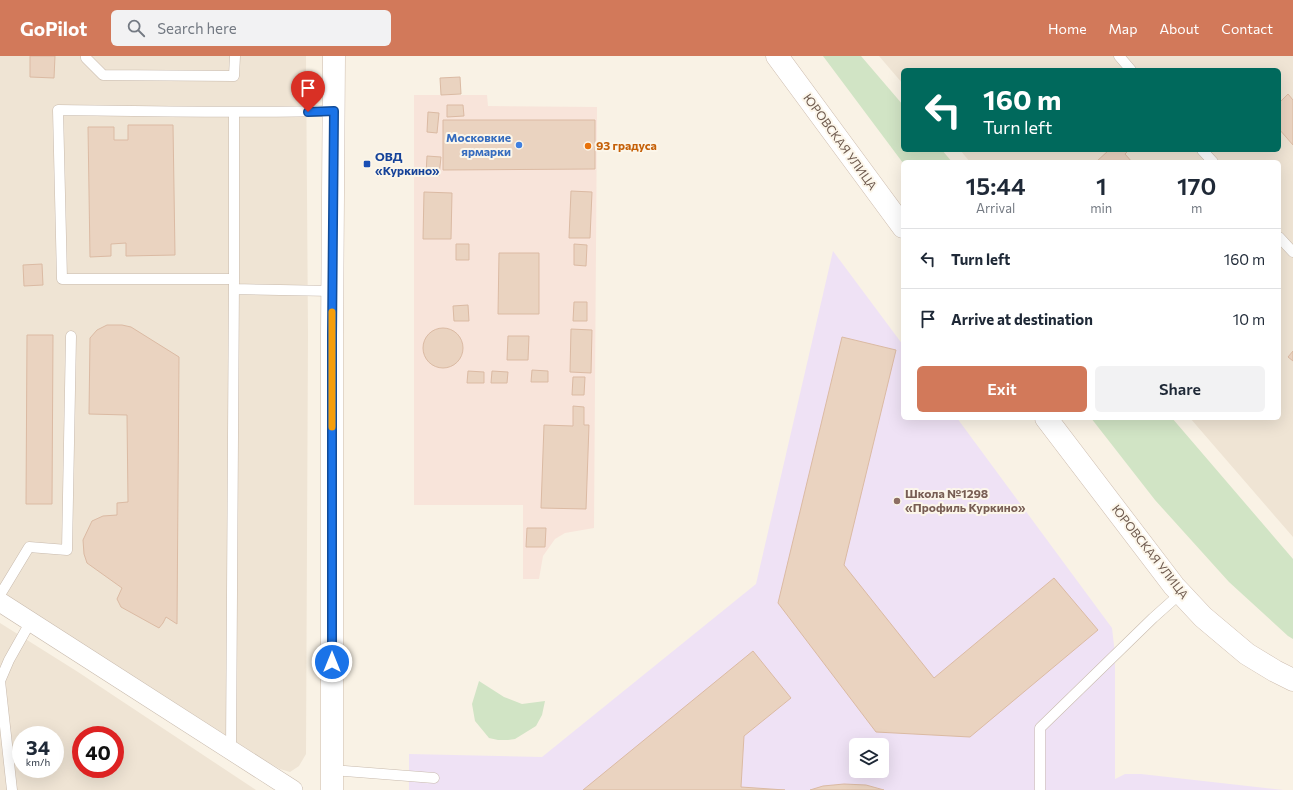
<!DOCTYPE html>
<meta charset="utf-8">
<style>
:root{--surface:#fff;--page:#f2f2f3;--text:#1f2937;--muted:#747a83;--line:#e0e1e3;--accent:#d2795a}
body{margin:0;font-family:Commissioner,sans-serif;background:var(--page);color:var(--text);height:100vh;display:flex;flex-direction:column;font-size:15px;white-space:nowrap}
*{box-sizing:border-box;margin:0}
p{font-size:13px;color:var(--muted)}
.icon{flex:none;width:22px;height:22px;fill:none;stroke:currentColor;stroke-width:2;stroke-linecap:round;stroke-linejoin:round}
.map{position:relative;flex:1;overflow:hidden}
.panel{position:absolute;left:901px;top:104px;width:380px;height:260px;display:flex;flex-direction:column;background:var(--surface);border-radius:6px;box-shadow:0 4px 16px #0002}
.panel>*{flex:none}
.hud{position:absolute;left:901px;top:12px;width:380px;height:84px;border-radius:6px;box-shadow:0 4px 16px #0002;background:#00695c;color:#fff;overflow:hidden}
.controls{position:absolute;left:849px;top:682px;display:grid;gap:8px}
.controls a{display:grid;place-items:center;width:40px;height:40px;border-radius:6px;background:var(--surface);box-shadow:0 4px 16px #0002;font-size:20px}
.speed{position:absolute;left:12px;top:670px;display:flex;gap:8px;font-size:20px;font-weight:700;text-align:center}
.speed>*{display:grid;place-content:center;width:52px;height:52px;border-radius:50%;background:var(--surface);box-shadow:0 4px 16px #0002;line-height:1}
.speed small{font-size:10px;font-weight:400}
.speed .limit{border:6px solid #d22;background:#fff;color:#111}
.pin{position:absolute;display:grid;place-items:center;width:34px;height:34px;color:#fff;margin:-41px -17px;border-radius:50% 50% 50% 0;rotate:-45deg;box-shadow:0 0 4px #0007}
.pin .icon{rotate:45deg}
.me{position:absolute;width:44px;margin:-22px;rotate:0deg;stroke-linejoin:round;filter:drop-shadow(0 0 3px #0008)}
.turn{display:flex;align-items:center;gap:14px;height:84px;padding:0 16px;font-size:18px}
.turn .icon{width:52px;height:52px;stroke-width:2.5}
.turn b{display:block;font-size:28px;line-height:34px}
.eta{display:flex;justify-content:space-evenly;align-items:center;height:68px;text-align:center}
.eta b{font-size:24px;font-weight:600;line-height:28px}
.primary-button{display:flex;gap:8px;margin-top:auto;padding:8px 16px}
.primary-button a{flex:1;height:46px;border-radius:6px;background:var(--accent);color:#fff;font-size:16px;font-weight:600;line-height:46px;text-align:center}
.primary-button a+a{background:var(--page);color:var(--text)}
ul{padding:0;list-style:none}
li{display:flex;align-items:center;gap:12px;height:60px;padding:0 16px;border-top:1px solid var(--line)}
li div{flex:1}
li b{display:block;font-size:15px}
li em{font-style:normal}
header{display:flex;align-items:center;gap:24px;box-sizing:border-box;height:56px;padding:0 20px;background:var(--accent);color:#fff}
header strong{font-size:19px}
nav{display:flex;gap:22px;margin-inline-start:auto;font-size:14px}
.search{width:280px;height:36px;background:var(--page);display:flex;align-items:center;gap:10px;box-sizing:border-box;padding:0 14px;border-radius:6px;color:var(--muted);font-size:15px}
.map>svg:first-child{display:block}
.residential{fill:#efe4d4;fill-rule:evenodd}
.commercial{fill:#f8e4da}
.education{fill:#efe2f5;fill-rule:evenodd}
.green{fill:#d1e4c5}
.building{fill:#ead3c0;stroke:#dbbaa3}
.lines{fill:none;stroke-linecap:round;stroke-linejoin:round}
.lane-casing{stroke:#c8baad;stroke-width:11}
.street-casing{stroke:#c8baad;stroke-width:20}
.secondary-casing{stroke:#cdbcae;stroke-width:23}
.lane{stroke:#fff;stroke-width:10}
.street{stroke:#fff;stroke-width:19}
.secondary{stroke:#fff;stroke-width:22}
.route-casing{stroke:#114b97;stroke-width:10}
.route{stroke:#1a73e8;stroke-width:7}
.slow{stroke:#f59e0b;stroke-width:7}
.shop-dot{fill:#3f7fe0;stroke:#fcf6ea;stroke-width:1.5}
.food-dot{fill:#e8710a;stroke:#fcf6ea;stroke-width:1.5}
.transit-dot{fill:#1a4fb4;stroke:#fcf6ea;stroke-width:1.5}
.education-dot{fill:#8d6e63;stroke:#fcf6ea;stroke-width:1.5}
.labels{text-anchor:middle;stroke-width:4;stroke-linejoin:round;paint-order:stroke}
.shop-label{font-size:12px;font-weight:bold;fill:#366cbe;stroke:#fcf6ea;text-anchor:end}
.street-label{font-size:12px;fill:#6e5a4e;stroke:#fcf6ea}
.food-label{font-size:12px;font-weight:bold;fill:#c56008;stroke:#fcf6ea;text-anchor:start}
.transit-label{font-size:12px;font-weight:bold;fill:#164399;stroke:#fcf6ea;text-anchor:start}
.education-label{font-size:12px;font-weight:bold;fill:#785e54;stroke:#fcf6ea;text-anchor:start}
</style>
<header>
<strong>GoPilot</strong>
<div class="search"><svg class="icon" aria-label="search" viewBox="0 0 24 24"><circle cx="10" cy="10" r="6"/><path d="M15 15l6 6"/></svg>Search here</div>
<nav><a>Home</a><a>Map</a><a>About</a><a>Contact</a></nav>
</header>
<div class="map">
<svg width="1293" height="734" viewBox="0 0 1293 734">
<rect width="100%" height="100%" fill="#f9f2e5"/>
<path class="residential" d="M0,0h306l2,277 -2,421 -7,12 -9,6 -10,-3 -11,-6 -269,-172z
M879,0h414v481l-103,-119h89v-256h-309l-10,-12h319v-80h-376v14z
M0,567l78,49 178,118h-256zM21,679h34v34h-34zM81,679h34v34h-34z"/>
<path class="commercial" d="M414,39h73l1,11 109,1 -3,421 -29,5 -10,6 -12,17 -4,23h-16v-74h-109z"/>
<path class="education" d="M833,195l70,94v73h54l155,210 3,26v125l10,-5h16l143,16h-875v-36l133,3 214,-173zM856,689h26v26h-26z"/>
<path class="green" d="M823,0h38l42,49v45h39l10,12 -49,1z
M1091,362h81l121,141v80l-5,-3 -59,-54 -74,-82z
M479,625l25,16 18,7 23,-3 -3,14 -6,11 -21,13 -7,1h-10l-9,-2 -14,-17 -3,-17z"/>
<path class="building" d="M30,0h25l-1,22 -24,-1z
M460,21l1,17 -20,1 -1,-17z
M1288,38l5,6v45l-14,-16v-26z
M447,49h16l1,11 -17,1z
M428,56l11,1 -2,20 -10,-1z
M443,64h152v49l-152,1z
M128,69h45l2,130 -49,1v-13l-15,1v12l-21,1 -2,-130h26v13h14z
M1109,94h20l-4,4 7,8h-36z
M427,100l14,1 -2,19 -13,-1z
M571,135l21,1 -2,46h-21z
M424,136l28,1 -1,46h-28z
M456,188h13v16h-13z
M574,188l13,1 -1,21 -12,-1z
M499,197h40v61h-41z
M42,208l1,21 -19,1 -1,-21z
M574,246h13v19h-14z
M468,249l1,16h-15l-1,-15z
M107,269h15l9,2 48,30 -2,267 -11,-7 -3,6 -4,5 -38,-21 -4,-8 5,-11 -35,-25 -3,-9 -1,-14 9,-19 11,-5 14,-1v-12l11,-1 -1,-87 -38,-1 1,-76 7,-8z
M423 292a20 20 0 1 1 40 0a20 20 0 1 1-40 0Z
M571,273l21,1 -1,43 -21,-1z
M27,279h26l-1,169h-26z
M508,280h21l-1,24h-21z
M842,281l54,13 -52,215 90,113 120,-100 44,52 -128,107 -94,-5 -98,-129z
M1293,295v10l-5,-4z
M532,314l16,1v11h-17z
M468,315l16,1v11h-17z
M492,315l16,1 -1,11h-16z
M573,321h12l-1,18h-12z
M573,350l11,1v18h5l-3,84 -45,-1 3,-83 29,1z
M527,472h19l-1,19h-19z
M753,595l38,47 -47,38 -3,51 44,3h-202z
M844,728l22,1 18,5h-74l13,-4z"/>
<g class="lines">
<defs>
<path id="lane" d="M86,0v2l17,17 131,1 1,-20
M1119,0l12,14
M234,56v167h-172l-4,-169c92,1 184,3 276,1
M1202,94l11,12
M1279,181l14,15
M234,233l98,2
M0,539l29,-48 38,3 4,-214
M231,694l3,-471
M332,714l102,8
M12,734l-12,-109 9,-21 22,-39
M1040,734v-62l113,-110 28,-25"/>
<path id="street" d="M0,546l293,188"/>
<path id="secondary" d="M777,0l126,171
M1046,362l128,168 29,31 44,37 28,17 18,9
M332,734v-454l2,-280"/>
</defs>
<use href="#lane" class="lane-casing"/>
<use href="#street" class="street-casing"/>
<use href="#secondary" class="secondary-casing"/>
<use href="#lane" class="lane"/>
<use href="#street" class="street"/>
<use href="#secondary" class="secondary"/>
</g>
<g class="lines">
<defs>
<path id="route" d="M308,56l26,-1 -2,225v326"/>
</defs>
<use href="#route" class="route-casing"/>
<use href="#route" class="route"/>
<path class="slow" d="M332,371v-115"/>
</g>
<circle class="shop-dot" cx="519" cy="89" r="4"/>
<circle class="food-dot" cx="588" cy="90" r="4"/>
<rect class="transit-dot" x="363" y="104" width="8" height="8" rx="2"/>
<circle class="education-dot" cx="897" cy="445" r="4"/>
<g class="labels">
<g class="shop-label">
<text x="511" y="86">Московкие<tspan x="511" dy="14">ярмарки</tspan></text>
</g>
<g class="street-label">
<text transform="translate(840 86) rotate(54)" y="4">ЮРОВСКАЯ УЛИЦА</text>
<text transform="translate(1150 496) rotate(52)" y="4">ЮРОВСКАЯ УЛИЦА</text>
</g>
<g class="food-label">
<text x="596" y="94">93 градуса</text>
</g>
<g class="transit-label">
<text x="375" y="105">ОВД<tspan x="375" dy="14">«Куркино»</tspan></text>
</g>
<g class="education-label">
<text x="905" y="442">Школа №1298<tspan x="905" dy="14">«Профиль Куркино»</tspan></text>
</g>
</g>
</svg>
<div class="controls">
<a><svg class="icon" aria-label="layers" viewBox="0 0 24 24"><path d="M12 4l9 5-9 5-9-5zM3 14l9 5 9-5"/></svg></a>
</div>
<div class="speed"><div>34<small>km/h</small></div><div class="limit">40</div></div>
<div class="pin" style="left:308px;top:56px;background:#d93025"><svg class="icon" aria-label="arrive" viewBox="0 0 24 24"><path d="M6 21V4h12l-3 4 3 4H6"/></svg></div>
<svg class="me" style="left:332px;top:606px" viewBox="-20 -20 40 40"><circle r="17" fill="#1a73e8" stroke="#fff" stroke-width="3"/><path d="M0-11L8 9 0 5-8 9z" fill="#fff"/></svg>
<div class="hud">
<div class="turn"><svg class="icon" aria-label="left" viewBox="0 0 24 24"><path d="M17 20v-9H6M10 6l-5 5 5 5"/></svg><div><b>160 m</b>Turn left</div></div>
</div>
<section class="panel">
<div class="eta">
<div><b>15:44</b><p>Arrival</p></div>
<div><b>1</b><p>min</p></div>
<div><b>170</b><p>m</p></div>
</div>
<ul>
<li><svg class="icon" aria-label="left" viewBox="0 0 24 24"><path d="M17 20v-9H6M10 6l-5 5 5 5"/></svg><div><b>Turn left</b></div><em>160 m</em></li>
<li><svg class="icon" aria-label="arrive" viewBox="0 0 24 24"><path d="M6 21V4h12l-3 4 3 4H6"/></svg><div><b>Arrive at destination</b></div><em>10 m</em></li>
</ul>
<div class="primary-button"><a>Exit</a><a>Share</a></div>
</section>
</div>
